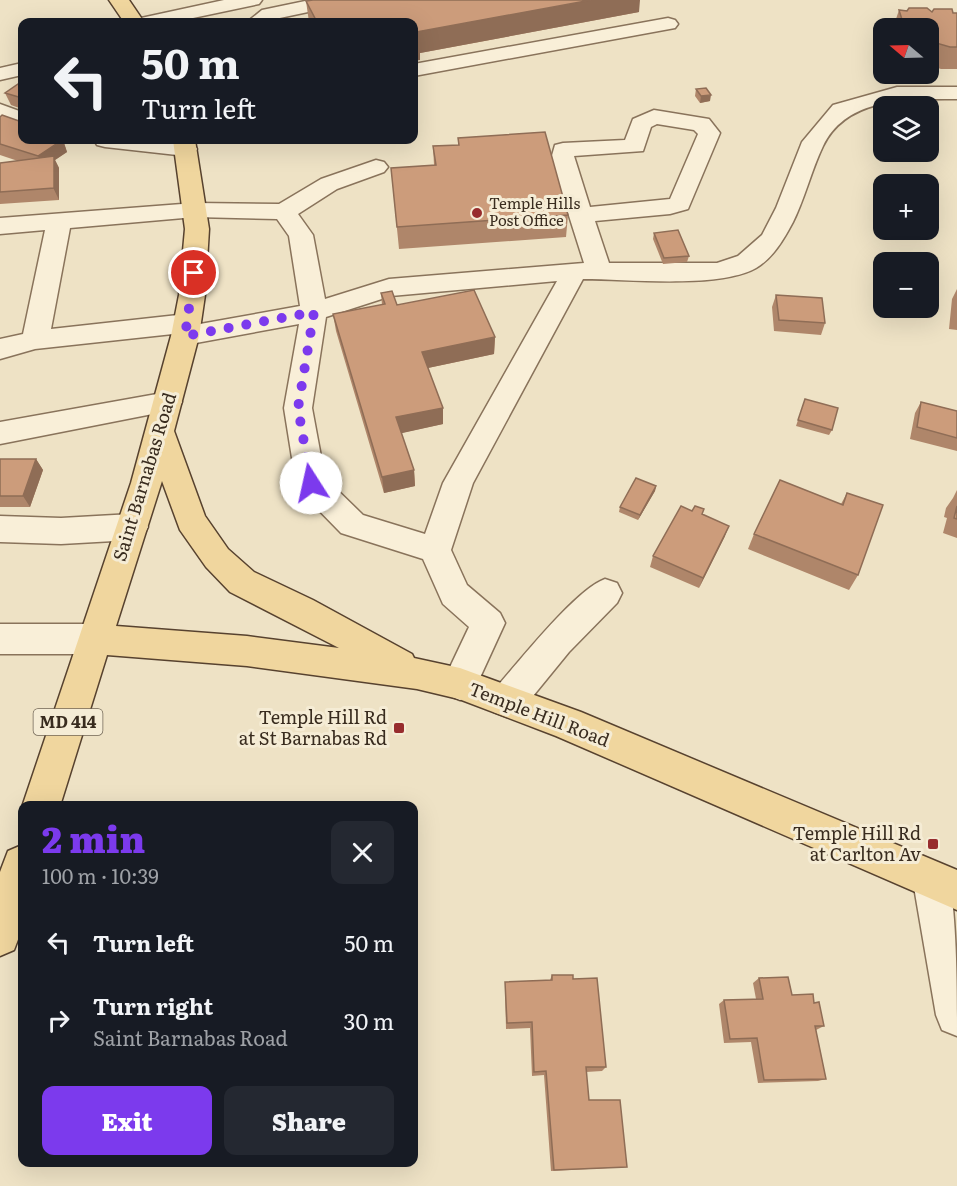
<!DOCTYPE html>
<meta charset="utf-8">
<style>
:root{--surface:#171b24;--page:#242831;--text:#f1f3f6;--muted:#9ea1a6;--accent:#7c3aed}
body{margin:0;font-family:Literata,serif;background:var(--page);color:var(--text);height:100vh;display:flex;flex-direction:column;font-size:22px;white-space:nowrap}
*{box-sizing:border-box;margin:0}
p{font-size:20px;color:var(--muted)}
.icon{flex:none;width:33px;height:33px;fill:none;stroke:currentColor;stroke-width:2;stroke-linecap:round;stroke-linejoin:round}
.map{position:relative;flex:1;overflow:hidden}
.details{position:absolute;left:18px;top:801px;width:400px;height:366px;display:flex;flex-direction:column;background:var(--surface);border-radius:12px;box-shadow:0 6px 24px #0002}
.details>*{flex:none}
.hud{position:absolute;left:18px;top:18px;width:400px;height:126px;border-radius:12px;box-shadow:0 6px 24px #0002;background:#171b24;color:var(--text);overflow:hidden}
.needle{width:39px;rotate:289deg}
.tools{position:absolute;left:873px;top:18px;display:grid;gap:12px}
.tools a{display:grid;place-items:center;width:66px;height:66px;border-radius:12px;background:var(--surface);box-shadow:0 6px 24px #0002;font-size:30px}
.pin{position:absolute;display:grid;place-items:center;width:51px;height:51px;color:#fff;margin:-26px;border:3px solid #fff;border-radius:50%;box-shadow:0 2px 6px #0007}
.me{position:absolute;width:66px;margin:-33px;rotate:350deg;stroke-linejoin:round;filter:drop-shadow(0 0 4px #0008)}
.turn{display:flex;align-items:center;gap:21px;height:126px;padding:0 24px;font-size:27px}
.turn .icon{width:78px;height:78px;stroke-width:2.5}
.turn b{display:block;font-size:42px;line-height:51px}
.round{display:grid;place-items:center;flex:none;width:63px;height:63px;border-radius:12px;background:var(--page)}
.overview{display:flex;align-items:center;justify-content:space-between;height:102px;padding:0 24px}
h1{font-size:36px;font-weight:800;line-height:45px;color:var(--accent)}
.primary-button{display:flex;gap:12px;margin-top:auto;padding:12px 24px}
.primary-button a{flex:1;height:69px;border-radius:12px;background:var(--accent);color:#fff;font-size:24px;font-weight:800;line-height:69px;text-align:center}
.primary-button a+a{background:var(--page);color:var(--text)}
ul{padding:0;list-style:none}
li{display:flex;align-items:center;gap:18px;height:78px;padding:0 24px}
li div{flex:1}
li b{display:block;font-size:22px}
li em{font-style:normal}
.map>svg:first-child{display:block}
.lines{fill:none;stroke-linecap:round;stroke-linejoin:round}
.minor-casing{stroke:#89735b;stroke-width:3}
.major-casing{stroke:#57422f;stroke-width:3}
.minor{fill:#f9efd8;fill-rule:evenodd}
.major{fill:#f0d69e;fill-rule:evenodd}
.wall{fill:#af866a}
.shaded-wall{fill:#8f6d56}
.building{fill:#cc9c7b;stroke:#8f6d56;stroke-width:1.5}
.route{stroke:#7c3aed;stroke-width:10;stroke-dasharray:0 18}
.poi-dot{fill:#972c2d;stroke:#f5ecd5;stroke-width:2}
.labels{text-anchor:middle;stroke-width:6;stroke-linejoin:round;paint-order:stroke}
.far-poi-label{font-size:15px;fill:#392c1f;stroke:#f5ecd5;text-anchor:start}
.shield{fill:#f5ecd5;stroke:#716656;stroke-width:1.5}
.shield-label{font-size:16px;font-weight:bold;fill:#392c1f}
.street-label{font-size:18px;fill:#392c1f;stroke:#f5ecd5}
.poi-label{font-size:18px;fill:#392c1f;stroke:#f5ecd5;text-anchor:end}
</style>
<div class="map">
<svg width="957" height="1186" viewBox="0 0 957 1186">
<rect width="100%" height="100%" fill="#eee2c5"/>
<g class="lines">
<defs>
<path id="minor" d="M224,0h38l-3,4 -85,18h-36l3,-4z
M310,0h39l-3,4 -71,15 -5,3h-23l15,-12z
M668,18l7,2 3,4 -3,4 -261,48v-12z
M22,63v12l-22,5v-12z
M897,87h60v12c-46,0 -110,-3 -134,47 -12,25 -18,52 -30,76 -9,17 -20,36 -37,46 -37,21 -129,11 -173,11l-110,204 -22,67 16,35 33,28 5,10 -33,72 -12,5 -12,-5 -6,-11 27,-57 -26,-23 -20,-45 -82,-26 -41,-42 -4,-8 -12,-75 15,-84 -114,21 -10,-2 -2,-9 -138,15 -35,10v-20l23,-5 22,-104 -45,4v-16l195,-15 84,1 42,-25 55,-19 8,2 4,5 -4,5 -47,17 -39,25 15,21 12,64 64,-20 195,-16 -33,-104 4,-14 8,-2 62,-3 8,-21 21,-9 55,9 11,14 -32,76 -18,5 -75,7 14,42h108l21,-7 24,-21 14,-27 26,-66 31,-37zM657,124l37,6 4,4 -28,65 -80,8 -16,-51 69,-5 8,-24zM195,217l82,2 12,17 11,70 -100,18 -4,-7 -9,-3 -136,15 19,-101zM557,281l-114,202 -18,51 -62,-19 -38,-37 -13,-70 14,-91 65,-21z
M0,104l22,8v13l-22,-7z
M94,140h68l32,4 3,5 -3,5 -8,2 -81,-9 -8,-2z
M168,392l10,3 4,7 -4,7 -178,35v-22z
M132,514l11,4 5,9 -5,9 -11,4 -71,4 -61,-2v-26l61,2z
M605,579l12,4 5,10 -5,10 -48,49 -49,60 -13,5 -13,-5 -5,-11 5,-11c24,-27 81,-100 111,-111z
M0,624h94l12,5 5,10 -5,10 -12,5h-94z
M933,861l14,6c10,45 10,120 10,169l-15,-6 -6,-15 -23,-134 6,-14z"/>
<path id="major" d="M109,0h20l15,22h-20z
M173,140h22l14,89 -4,66 -6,41 -25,95 31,85 23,33 26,23 59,28 99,54 2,4 46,10 121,44 376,158v40l-401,-174 -97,-37 -42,-10 -170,-23 -140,-11 -47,151 -38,1 109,-324 40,-147 8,-41 6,-66zM162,481l18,49 26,37 24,25 109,56 -92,-12 -131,-10z
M22,845v84l-8,21 -14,6v-84l8,-21z"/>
</defs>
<use href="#minor" class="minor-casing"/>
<use href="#major" class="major-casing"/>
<use href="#minor" class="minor"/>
<use href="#major" class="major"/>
</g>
<path class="wall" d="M306,1l333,11 -219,41v7l-6,-38h-105z
M899,10l58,3v56h-16l-13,-4v-37h-35z
M22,83v26l-11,-4 -6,-12z
M696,89l14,12 -10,2 -5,-7z
M0,117l22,23h41l4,12 -12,8 4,8v32l-59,4v-41l18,-2 -18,-6z
M458,138l110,77 -2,22 -167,12 -8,-81 43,-3 -1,-19 25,-1z
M654,233l35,23 -2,6 -24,2 -10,-25z
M957,289v41l-8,-1 3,-30z
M381,293l16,12 98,32 -1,17 -66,14 15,56 -42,9 13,37 1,16 -31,7 -48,-162 -3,-17 49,-9z
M776,295l49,28 -4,12 -47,-4 -2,-24z
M805,399l27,31 -3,5 -33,-9z
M921,402l36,9v40l-47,-12 5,-26z
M0,459h36l7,11 -13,37h-30z
M656,486l-1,5 -17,29 -19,-8 1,-5z
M957,490v48l-14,-5 4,-15 -3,-1 2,-9 7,-10z
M847,493l11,82 -9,15 -101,-41 6,-15 87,-30z
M703,515l22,21 -26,52 -49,-21 3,-11z
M552,975l21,4 33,88 -4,4 -16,1 3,28 38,67 -76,4 -7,-96 -12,1 -2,-48 -24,1 -1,-40v-7l45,-2z
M759,978l33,17 22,8 10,23 -8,4 10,49 -8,2 -60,2 -7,-41 -27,1 -5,-39 5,-4 32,-1 -3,-16z"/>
<path class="shaded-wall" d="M591,0h49l-1,12 -219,41v7l-6,1v-21l2,-8z
M711,95l-1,6 -10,2 1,-7z
M63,140l4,12 -12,8 4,8v32l-21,-44z
M495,337l-1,17 -71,15 -1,-17z
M443,408v16l-45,10 -2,-17z
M36,459l7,11 -13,37 -7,-11z
M414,470l1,16 -31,7 -2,-16z
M656,486l-1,5 -17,29 2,-5z
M729,526l-4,10 -26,52 4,-10z"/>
<path class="building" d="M313,0h278l-175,32 3,7 -5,1v-18h-97l-11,-21z
M909,8h18l5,4 2,-3h18l1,4h4v34h-7l-14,-4 -3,-8h-5v-7h-19l-1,-2h-4l-5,-16 8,1z
M21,82l1,1v15l-17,-5z
M706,88l5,7 -10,1 -5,-7z
M2,115l20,7v18h40l-24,16 -38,-12v-27z
M545,132l23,83 -171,12 -6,-59 45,-3 -3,-19 26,-1 -1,-7z
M54,156v32l-54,4v-29z
M678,230l11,26 -25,2 -10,-25z
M474,290l21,47 -73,15 21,56 -47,9 18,53 -32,7 -49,-163 52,-10 -4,-11 11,-2 5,14z
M776,295l46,3 3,25 -46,-3z
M805,399l33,9 -6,22 -34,-10z
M921,402l36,9v27l-40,-11z
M0,459h36l-13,37h-23z
M636,478l20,8 -16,29 -20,-8z
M780,480l63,25 4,-12 36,12 -25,70 -104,-41z
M681,506l11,5 3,-5 9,3 -2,5 27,12 -26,52 -50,-22z
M957,506v13l-3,-1z
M552,975h21v4l24,-1 9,89h-20l3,33h31l7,67 -73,3 -8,-99 -12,1 -2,-50 -25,1 -2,-41 47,-2z
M788,977l4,18 21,-1 1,9 5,-1 5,24h-9l11,53 -62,1 -7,-42 -27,1 -6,-39 39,-1 -4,-21z"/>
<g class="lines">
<path class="route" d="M194,273l-9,63 129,-24 -16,96 13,75"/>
</g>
<g class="poi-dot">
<circle cx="477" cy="213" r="6"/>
<rect x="393" y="722" width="12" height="12" rx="3"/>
<rect x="927" y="838" width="12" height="12" rx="3"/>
</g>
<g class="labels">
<g class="far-poi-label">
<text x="489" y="209">Temple Hills<tspan x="489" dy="17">Post Office</tspan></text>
</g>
<rect class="shield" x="33.5" y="709" width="69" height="26" rx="4.5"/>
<g class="shield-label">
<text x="68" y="728">MD 414</text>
</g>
<g class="street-label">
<text transform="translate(145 477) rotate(-73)" y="6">Saint Barnabas Road</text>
<text transform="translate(539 715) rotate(21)" y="6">Temple Hill Road</text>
</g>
<g class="poi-label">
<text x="387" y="724">Temple Hill Rd<tspan x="387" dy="21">at St Barnabas Rd</tspan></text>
<text x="921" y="840">Temple Hill Rd<tspan x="921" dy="21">at Carlton Av</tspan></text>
</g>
</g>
</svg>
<div class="tools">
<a><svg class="needle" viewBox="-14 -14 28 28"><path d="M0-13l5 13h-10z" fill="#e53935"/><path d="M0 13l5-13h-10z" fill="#9ea1a6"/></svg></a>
<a><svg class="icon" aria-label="layers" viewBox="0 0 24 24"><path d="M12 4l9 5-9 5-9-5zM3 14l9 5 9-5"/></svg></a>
<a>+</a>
<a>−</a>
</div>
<div class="pin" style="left:194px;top:273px;background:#d93025"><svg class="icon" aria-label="arrive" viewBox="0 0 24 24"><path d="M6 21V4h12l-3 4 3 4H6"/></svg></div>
<svg class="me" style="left:311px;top:483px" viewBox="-20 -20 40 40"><circle r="19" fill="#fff"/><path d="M0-13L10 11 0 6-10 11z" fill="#7c3aed"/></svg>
<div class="hud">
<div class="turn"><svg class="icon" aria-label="left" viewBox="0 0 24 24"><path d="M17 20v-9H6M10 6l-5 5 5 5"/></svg><div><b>50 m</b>Turn left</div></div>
</div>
<section class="details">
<div class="overview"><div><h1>2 min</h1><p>100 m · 10:39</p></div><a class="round"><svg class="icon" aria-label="close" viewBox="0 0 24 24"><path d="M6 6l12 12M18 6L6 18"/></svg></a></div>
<ul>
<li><svg class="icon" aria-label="left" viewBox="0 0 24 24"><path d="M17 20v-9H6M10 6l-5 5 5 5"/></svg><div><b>Turn left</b></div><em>50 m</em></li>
<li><svg class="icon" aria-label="right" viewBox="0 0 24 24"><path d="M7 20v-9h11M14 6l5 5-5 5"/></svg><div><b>Turn right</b><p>Saint Barnabas Road</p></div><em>30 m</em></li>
</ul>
<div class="primary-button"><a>Exit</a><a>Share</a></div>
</section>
</div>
